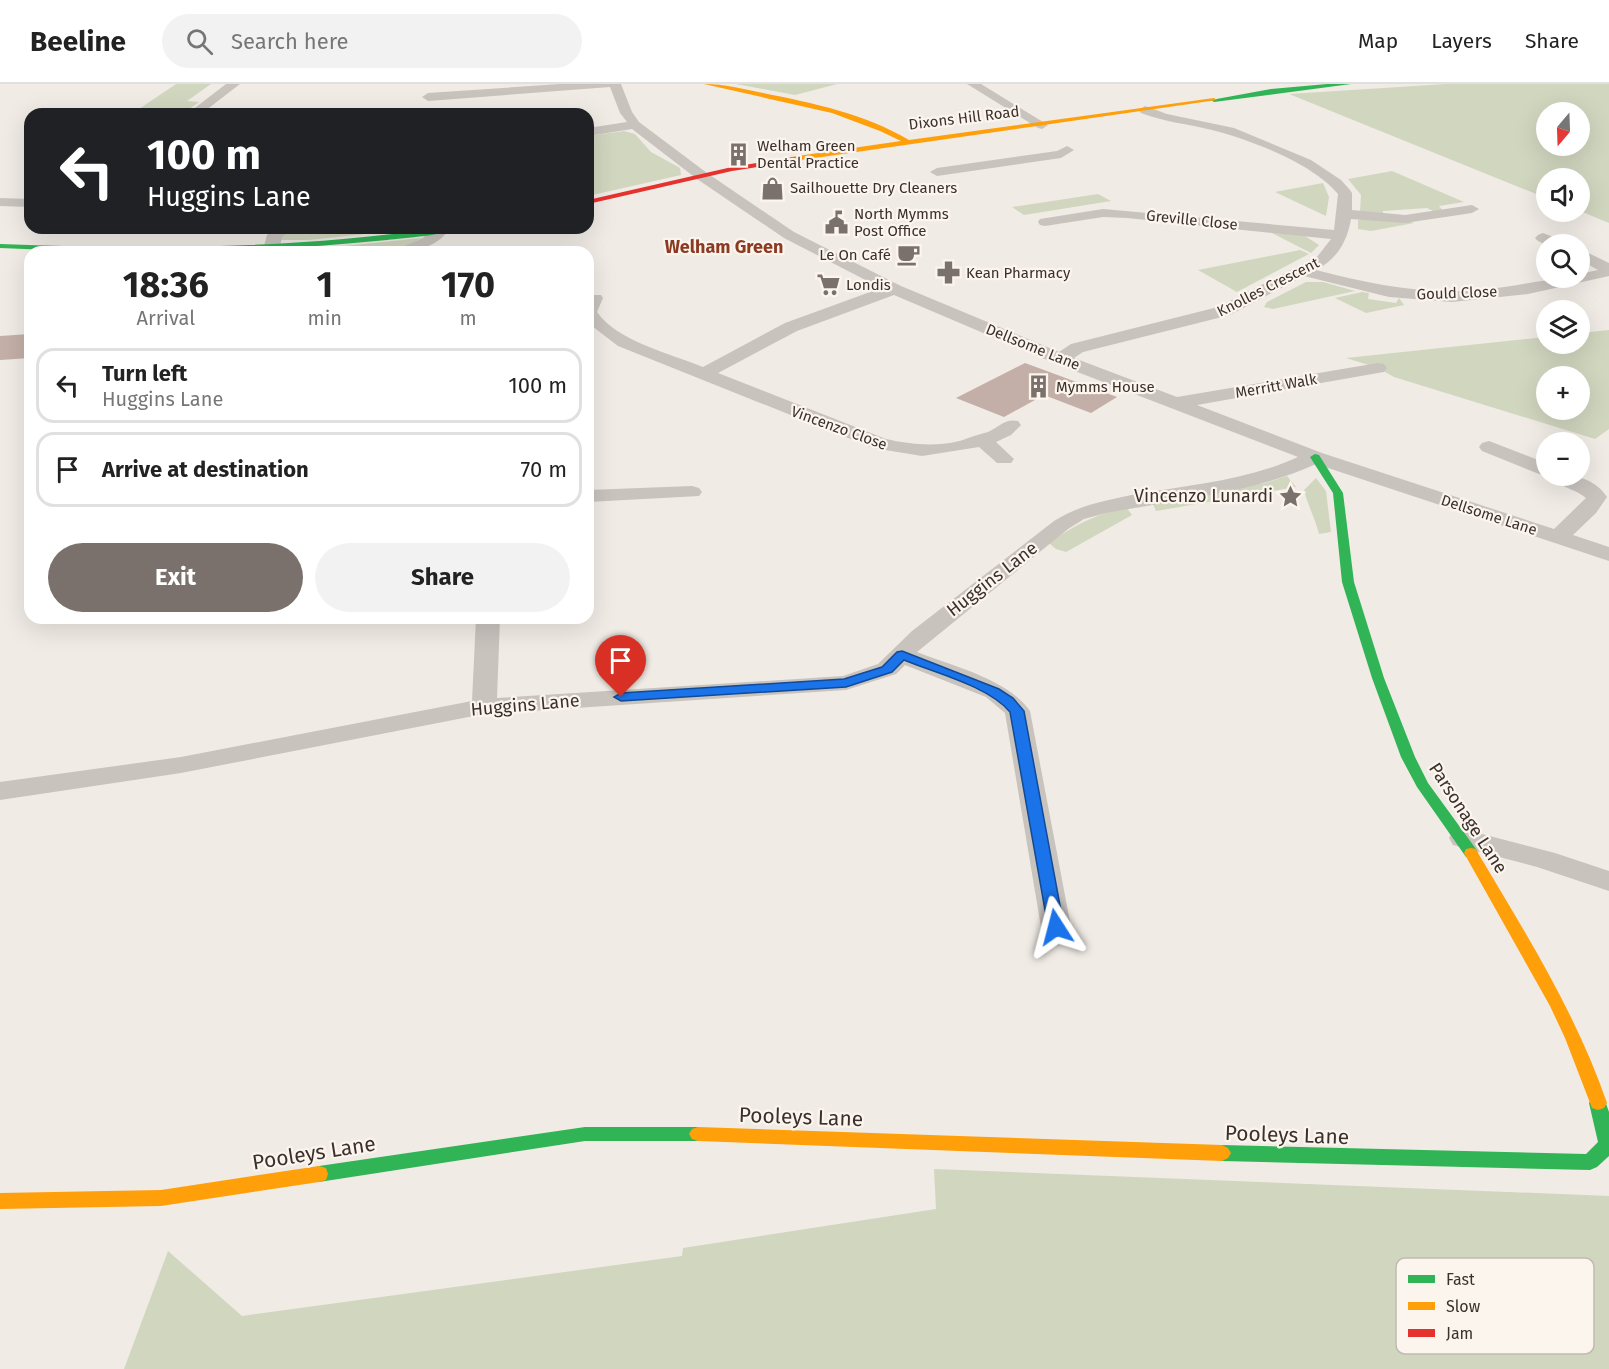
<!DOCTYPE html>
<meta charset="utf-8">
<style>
:root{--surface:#fff;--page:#f2f2f2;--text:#222;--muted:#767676;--line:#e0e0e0;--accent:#7a716c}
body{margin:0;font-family:"Fira Sans",sans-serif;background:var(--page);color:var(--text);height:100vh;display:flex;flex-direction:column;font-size:22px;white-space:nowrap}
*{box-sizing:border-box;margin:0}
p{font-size:20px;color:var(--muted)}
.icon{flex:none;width:33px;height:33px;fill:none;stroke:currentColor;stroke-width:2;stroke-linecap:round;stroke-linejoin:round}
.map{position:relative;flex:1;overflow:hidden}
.sheet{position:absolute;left:24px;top:162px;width:570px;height:378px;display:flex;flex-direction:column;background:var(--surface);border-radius:18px;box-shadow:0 6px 24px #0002}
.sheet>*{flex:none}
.banner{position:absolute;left:24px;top:24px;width:570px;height:126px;border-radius:18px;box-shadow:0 6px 24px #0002;background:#202124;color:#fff;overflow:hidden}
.needle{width:39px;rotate:199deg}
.buttons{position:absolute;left:1536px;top:18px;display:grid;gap:12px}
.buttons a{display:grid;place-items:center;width:54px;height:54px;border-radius:50%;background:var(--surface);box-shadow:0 6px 24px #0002;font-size:30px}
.pin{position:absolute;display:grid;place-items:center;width:51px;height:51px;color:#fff;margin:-62px -26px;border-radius:50% 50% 50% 0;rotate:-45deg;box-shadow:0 0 6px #0007}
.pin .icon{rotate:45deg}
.me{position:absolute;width:66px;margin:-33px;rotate:351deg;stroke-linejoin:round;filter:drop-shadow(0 0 4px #0008)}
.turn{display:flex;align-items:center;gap:21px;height:126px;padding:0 24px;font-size:27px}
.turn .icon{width:78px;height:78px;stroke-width:2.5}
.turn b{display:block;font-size:42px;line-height:51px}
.eta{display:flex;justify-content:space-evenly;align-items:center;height:102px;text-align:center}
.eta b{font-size:36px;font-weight:700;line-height:42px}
.cta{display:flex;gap:12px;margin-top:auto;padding:12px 24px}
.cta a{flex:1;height:69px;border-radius:36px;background:var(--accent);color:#fff;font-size:24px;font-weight:700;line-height:69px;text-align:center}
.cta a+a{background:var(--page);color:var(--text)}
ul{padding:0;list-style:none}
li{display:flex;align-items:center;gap:18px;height:75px;margin:0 12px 9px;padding:0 12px;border:3px solid var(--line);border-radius:18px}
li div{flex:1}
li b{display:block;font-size:22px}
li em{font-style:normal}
header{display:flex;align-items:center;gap:36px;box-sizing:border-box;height:84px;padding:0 30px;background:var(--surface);border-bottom:2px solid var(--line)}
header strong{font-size:28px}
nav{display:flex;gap:33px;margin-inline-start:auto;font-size:21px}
.search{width:420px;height:54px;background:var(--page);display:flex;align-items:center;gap:15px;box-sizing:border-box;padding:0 21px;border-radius:33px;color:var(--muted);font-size:22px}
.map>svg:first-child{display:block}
.green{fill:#d1d6bf;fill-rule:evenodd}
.building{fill:#c3afa7}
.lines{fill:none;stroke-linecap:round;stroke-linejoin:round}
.street{fill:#c9c3be;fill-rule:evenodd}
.fast{fill:#30b455;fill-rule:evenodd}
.slow{fill:#ff9f0a;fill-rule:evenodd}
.jam{fill:#e5322d;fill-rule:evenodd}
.route{fill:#1a73e8;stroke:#114b97;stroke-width:1.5}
.labels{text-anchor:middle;stroke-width:4.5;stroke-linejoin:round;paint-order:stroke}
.far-street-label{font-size:15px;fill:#3b302b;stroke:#fbf5ee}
.far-poi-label{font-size:15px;fill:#3b302b;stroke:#fbf5ee;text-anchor:start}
.far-quarter-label{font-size:18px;font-weight:bold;fill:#8c3b22;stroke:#fbf5ee}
.poi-label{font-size:18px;fill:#3b302b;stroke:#fbf5ee;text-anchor:end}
.street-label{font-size:18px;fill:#3b302b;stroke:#fbf5ee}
.near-street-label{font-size:21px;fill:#3b302b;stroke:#fbf5ee}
.key{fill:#fbf5ee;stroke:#c1bab4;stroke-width:1.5}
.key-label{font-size:16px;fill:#3b302b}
</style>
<header>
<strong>Beeline</strong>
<div class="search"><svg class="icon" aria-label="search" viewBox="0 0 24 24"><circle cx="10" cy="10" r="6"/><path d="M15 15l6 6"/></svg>Search here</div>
<nav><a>Map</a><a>Layers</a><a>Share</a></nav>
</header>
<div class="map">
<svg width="1609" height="1285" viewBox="0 0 1609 1285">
<rect width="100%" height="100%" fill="#f0ebe5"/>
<path class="green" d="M176,0h35l-24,17 12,1 -11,8 -49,-1z
M736,0h101l-42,11z
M1446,0h163v139l-29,-12v-33h-34v20l-257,-104zM1546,28h34v34h-34z
M624,47l11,3 16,18 29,16 1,7 -93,21v-60z
M1392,87l72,31 -25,4 4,5 -8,1 -8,-4 -44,3v4l-23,-3 1,-17 -13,-16z
M1323,99l6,14 -3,19 -51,-24z
M1098,110l13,7 -87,14 -12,-8z
M1363,135l46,2 5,2 -43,8 -13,-2v-9z
M293,144h128l-112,12h-30l2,-4z
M1270,148l35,4 14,9 -8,8z
M422,154l-25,12 -4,-4 -38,6h-69z
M1300,166l9,4 -72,38 -39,-22z
M1306,198h17l32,9 -82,18 -9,-2 3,-5z
M1362,208l7,1 -1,6 28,4 3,-5 5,7 -38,8 -31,-15z
M1609,246v99l-14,10 -201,-62 -16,-9 -32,-10 200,-21v7h34v-11zM1546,292h34v34h-34z
M1287,392l9,11 -140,24 -3,-7 5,-4 107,-17z
M1316,394l10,13 5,41 -12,2c-4,-16 -11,-28 -15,-44z
M1126,423l6,8 -66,37 -10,-3 -7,-6c25,-18 48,-29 77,-36z
M934,1085l675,27v173h-1485l44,-118 74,65 440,-60 1,-8 253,-39z"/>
<path class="building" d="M30,250v24l-30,2v-24z
M1025,279l92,34 -26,16 -47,-18 -40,22 -48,-19z"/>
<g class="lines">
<path class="street" d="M226,0h14l-39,30h-14z
M560,0h61l11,28 7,10 68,51 87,59 107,54 158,66 12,-8 147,-37 99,-50 14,-18 -204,-21 -24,-1 -58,9 -5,-1 -2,-3 2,-3 63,-10 231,21 4,-36c-26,-31 -87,-54 -126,-64 -24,-6 -48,-8 -71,-17l-2,-3 6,-4 22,8 67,14 77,32 30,20 9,10 2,3v17l53,5 67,-10 7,4 -7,4 -67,10 -54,-4c-4,23 -14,40 -35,51 54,14 107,25 163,20 34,-3 67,-12 101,-12v-4l18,-4 -18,-10v-11l29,14v13l-81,18 -76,8 -63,-5 -85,-21 -74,39 -147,37 -9,6 103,39 201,-34 6,1 3,4 -3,4 -6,1 -181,32 125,48 232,76 32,-31c-10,-9 -28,-11 -36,-22 22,-2 44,1 57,21l-11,16 -23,22 36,12v14l-293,-97c-62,29 -142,36 -210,49l-22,6 -16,10 -151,123c35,14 91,27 113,59l41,216 -4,8 -11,3 -11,-3 -4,-8 -36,-214 -19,-16 -81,-32 -9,9 -50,16 -362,24 -303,59 -181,27v-18l181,-25 291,-56 4,-83h24l-3,80 346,-22 35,-12 34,-33 142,-110c25,-16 53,-21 83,-27 53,-9 111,-14 161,-37l-244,-94 -160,-68 -97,36 -79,42 168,66c26,6 59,9 85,-2 5,-2 11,-3 17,-5 11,-5 17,-14 30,-11l3,4 -10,10 -15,7 18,17 -3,4h-14l-18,-16 -57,9 -49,-8 -255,-102 -30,-23 1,-28h12l2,3 -6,14c20,29 74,42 106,55l82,-44 96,-35 -97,-50 -87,-59 -65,-50 -44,7v-8l39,-6 -7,-9 -10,-26 -182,14 -6,-4 6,-4z
M967,0h14l67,41 -6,4 -4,-1z
M1067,62l7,4 -13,8 -124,18 -7,-4 7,-4 120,-17z
M0,114l30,1v8l-30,-1z
M276,144h18l-12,9 -2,9 4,6h-16l-4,-6 3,-11z
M433,144h15l1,2c-14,18 -33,22 -55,22l3,-3 26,-11z
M1543,149l20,8 3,3c-11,1 -23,3 -31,-6l3,-3z
M1489,357l57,22 2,13 -9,-2 -57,-23 -3,-4 3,-4z
M692,402l7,2 3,4 -3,4 -111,6v-12z
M1463,745l92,24 54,18v20l-72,-24 -84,-22 -4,-7 4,-7z"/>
<path class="fast" d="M1327,0h24l-137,18 -3,-2 60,-11z
M438,144h21c-11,7 -56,10 -72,12 -129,13 -257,14 -387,8v-4c147,6 293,5 438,-16z
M1315,370l4,1 24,38 11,89 30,96 31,79 13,26 48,66 2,4 -2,4h-10l-49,-70 -16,-30 -29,-79 -30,-96 -9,-89 -23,-36z
M1598,1012l6,2 5,14v44l-12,11 -7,3 -368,-9 -6,-3 -3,-5 3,-5 6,-3 364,9 12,-12 -9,-39 3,-5z
M585,1043h113l6,2 3,5 -3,5 -6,2h-113l-266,41 -7,-2 -2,-6 2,-6 7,-2z"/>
<path class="slow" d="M704,0c20,0 40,5 59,9 50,10 102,21 146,47l305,-42 3,2 -423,61 -4,-2 1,-2 110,-16 -21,-10 -48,-18z
M1471,764l5,1 2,4c48,81 98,160 129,250l-3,5 -6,2 -6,-2 -27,-70 -15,-32 -86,-153 2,-4z
M698,1043l524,18 6,3 3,5 -3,5 -6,3 -524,-20 -6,-2 -3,-5 3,-5z
M319,1082l7,2 2,6 -2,6 -7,2 -158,24 -161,3v-16l161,-3z"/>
<path class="jam" d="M794,73l4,2 -1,2 -65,10 -144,33v-4l144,-33z"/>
</g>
<path class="route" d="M902,567l97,38 14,9 11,13 40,216 -3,4h-11l-2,-4 -38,-215c-22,-26 -75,-39 -106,-52l-12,12 -46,15 -225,14 -7,-4 7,-4 223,-14 38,-12 15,-15z"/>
<defs>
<symbol id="building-bare" viewBox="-9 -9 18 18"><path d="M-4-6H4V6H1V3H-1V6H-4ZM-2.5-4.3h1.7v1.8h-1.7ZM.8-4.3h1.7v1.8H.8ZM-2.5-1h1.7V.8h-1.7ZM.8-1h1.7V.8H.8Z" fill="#7a716c" stroke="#fbf5ee" stroke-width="2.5" paint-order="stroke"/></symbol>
<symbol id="shop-bare" viewBox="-9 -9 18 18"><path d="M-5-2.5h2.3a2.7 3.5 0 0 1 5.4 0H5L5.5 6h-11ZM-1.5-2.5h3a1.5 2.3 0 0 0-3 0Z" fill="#7a716c" stroke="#fbf5ee" stroke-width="2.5" paint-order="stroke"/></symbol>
<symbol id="civic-bare" viewBox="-9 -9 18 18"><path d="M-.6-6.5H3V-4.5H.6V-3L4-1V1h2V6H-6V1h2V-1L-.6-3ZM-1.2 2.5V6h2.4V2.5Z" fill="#7a716c" stroke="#fbf5ee" stroke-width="2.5" paint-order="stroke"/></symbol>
<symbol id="cafe-bare" viewBox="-9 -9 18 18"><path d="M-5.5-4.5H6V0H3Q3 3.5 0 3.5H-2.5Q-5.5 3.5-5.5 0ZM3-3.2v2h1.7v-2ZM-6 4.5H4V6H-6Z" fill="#7a716c" stroke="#fbf5ee" stroke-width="2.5" paint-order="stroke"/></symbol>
<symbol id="pharmacy-bare" viewBox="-9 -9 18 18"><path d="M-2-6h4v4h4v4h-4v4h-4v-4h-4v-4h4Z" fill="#7a716c" stroke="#fbf5ee" stroke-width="2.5" paint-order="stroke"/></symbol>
<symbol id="supermarket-bare" viewBox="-9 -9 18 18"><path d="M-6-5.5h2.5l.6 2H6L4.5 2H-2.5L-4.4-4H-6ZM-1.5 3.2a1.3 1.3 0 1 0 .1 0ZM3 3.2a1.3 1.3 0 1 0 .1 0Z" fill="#7a716c" stroke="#fbf5ee" stroke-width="2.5" paint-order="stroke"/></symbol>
<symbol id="sight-bare" viewBox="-9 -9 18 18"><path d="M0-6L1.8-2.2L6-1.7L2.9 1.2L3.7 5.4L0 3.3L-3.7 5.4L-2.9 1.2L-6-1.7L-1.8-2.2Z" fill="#7a716c" stroke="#fbf5ee" stroke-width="2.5" paint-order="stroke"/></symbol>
</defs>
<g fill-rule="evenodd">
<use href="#building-bare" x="722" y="54" width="33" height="33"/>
<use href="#shop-bare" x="756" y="88" width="33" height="33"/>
<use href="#civic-bare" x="820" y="122" width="33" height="33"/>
<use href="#cafe-bare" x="892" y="154" width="33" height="33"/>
<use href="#pharmacy-bare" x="932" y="172" width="33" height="33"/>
<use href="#supermarket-bare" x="812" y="184" width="33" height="33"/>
<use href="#building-bare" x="1022" y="286" width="33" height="33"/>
<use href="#sight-bare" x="1274" y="396" width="33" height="33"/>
</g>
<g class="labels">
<g class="far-street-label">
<text transform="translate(964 34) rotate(-7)" y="5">Dixons Hill Road</text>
<text transform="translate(1192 136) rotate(6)" y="5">Greville Close</text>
<text transform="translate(1268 203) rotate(-27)" y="5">Knolles Crescent</text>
<text transform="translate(1457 209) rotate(-2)" y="5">Gould Close</text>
<text transform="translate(1033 263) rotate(22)" y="5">Dellsome Lane</text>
<text transform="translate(1276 302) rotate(-10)" y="5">Merritt Walk</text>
<text transform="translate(839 344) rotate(20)" y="5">Vincenzo Close</text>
<text transform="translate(1489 431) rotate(18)" y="5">Dellsome Lane</text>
</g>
<g class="far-poi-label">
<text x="757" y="67">Welham Green<tspan x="757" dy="17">Dental Practice</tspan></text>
<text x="790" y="109">Sailhouette Dry Cleaners</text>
<text x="854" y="135">North Mymms<tspan x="854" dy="17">Post Office</tspan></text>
<text x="891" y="176" text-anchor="end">Le On Café</text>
<text x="966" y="194">Kean Pharmacy</text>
<text x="846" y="206">Londis</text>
<text x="1056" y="308">Mymms House</text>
</g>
<g class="far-quarter-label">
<text x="724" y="169">Welham Green</text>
</g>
<g class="poi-label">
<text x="1273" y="418">Vincenzo Lunardi</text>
</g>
<g class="street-label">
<text transform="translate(992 495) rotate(-38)" y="6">Huggins Lane</text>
<text transform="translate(525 621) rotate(-5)" y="6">Huggins Lane</text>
<text transform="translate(1468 734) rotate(57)" y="6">Parsonage Lane</text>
</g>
<g class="near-street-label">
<text transform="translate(801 1033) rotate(2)" y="7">Pooleys Lane</text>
<text transform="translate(1287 1051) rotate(2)" y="7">Pooleys Lane</text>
<text transform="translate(314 1069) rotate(-9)" y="7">Pooleys Lane</text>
</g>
</g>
<rect x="1396" y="1174" width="198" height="96" rx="9" class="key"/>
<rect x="1408" y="1191" width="27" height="8" fill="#30b455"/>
<rect x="1408" y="1218" width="27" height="8" fill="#ff9f0a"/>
<rect x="1408" y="1245" width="27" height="8" fill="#e5322d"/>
<g class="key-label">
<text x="1446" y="1201">Fast</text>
<text x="1446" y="1228">Slow</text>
<text x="1446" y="1255">Jam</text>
</g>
</svg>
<div class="buttons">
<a><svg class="needle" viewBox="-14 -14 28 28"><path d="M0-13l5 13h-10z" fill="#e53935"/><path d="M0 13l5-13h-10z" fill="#767676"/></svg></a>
<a><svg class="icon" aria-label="sound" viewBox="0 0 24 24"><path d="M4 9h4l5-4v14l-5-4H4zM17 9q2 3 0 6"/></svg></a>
<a><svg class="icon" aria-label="search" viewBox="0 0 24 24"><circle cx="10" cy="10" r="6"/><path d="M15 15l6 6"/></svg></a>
<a><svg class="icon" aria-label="layers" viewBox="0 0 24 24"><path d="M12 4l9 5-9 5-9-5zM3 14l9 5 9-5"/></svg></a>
<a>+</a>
<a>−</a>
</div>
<div class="pin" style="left:621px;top:613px;background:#d93025"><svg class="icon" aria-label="arrive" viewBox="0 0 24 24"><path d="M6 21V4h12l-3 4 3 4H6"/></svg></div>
<svg class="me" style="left:1056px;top:843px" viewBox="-20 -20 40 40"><path d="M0-17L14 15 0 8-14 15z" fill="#1a73e8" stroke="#fff" stroke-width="4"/></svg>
<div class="banner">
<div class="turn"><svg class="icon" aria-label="left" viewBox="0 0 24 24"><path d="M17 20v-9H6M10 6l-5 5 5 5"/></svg><div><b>100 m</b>Huggins Lane</div></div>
</div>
<section class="sheet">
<div class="eta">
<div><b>18:36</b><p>Arrival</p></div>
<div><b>1</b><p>min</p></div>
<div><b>170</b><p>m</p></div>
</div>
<ul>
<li><svg class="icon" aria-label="left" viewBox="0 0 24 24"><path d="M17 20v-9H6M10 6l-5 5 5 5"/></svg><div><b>Turn left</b><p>Huggins Lane</p></div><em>100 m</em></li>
<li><svg class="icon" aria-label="arrive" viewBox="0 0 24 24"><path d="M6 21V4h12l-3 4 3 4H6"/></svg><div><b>Arrive at destination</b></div><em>70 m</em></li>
</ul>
<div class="cta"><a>Exit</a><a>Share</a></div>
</section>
</div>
